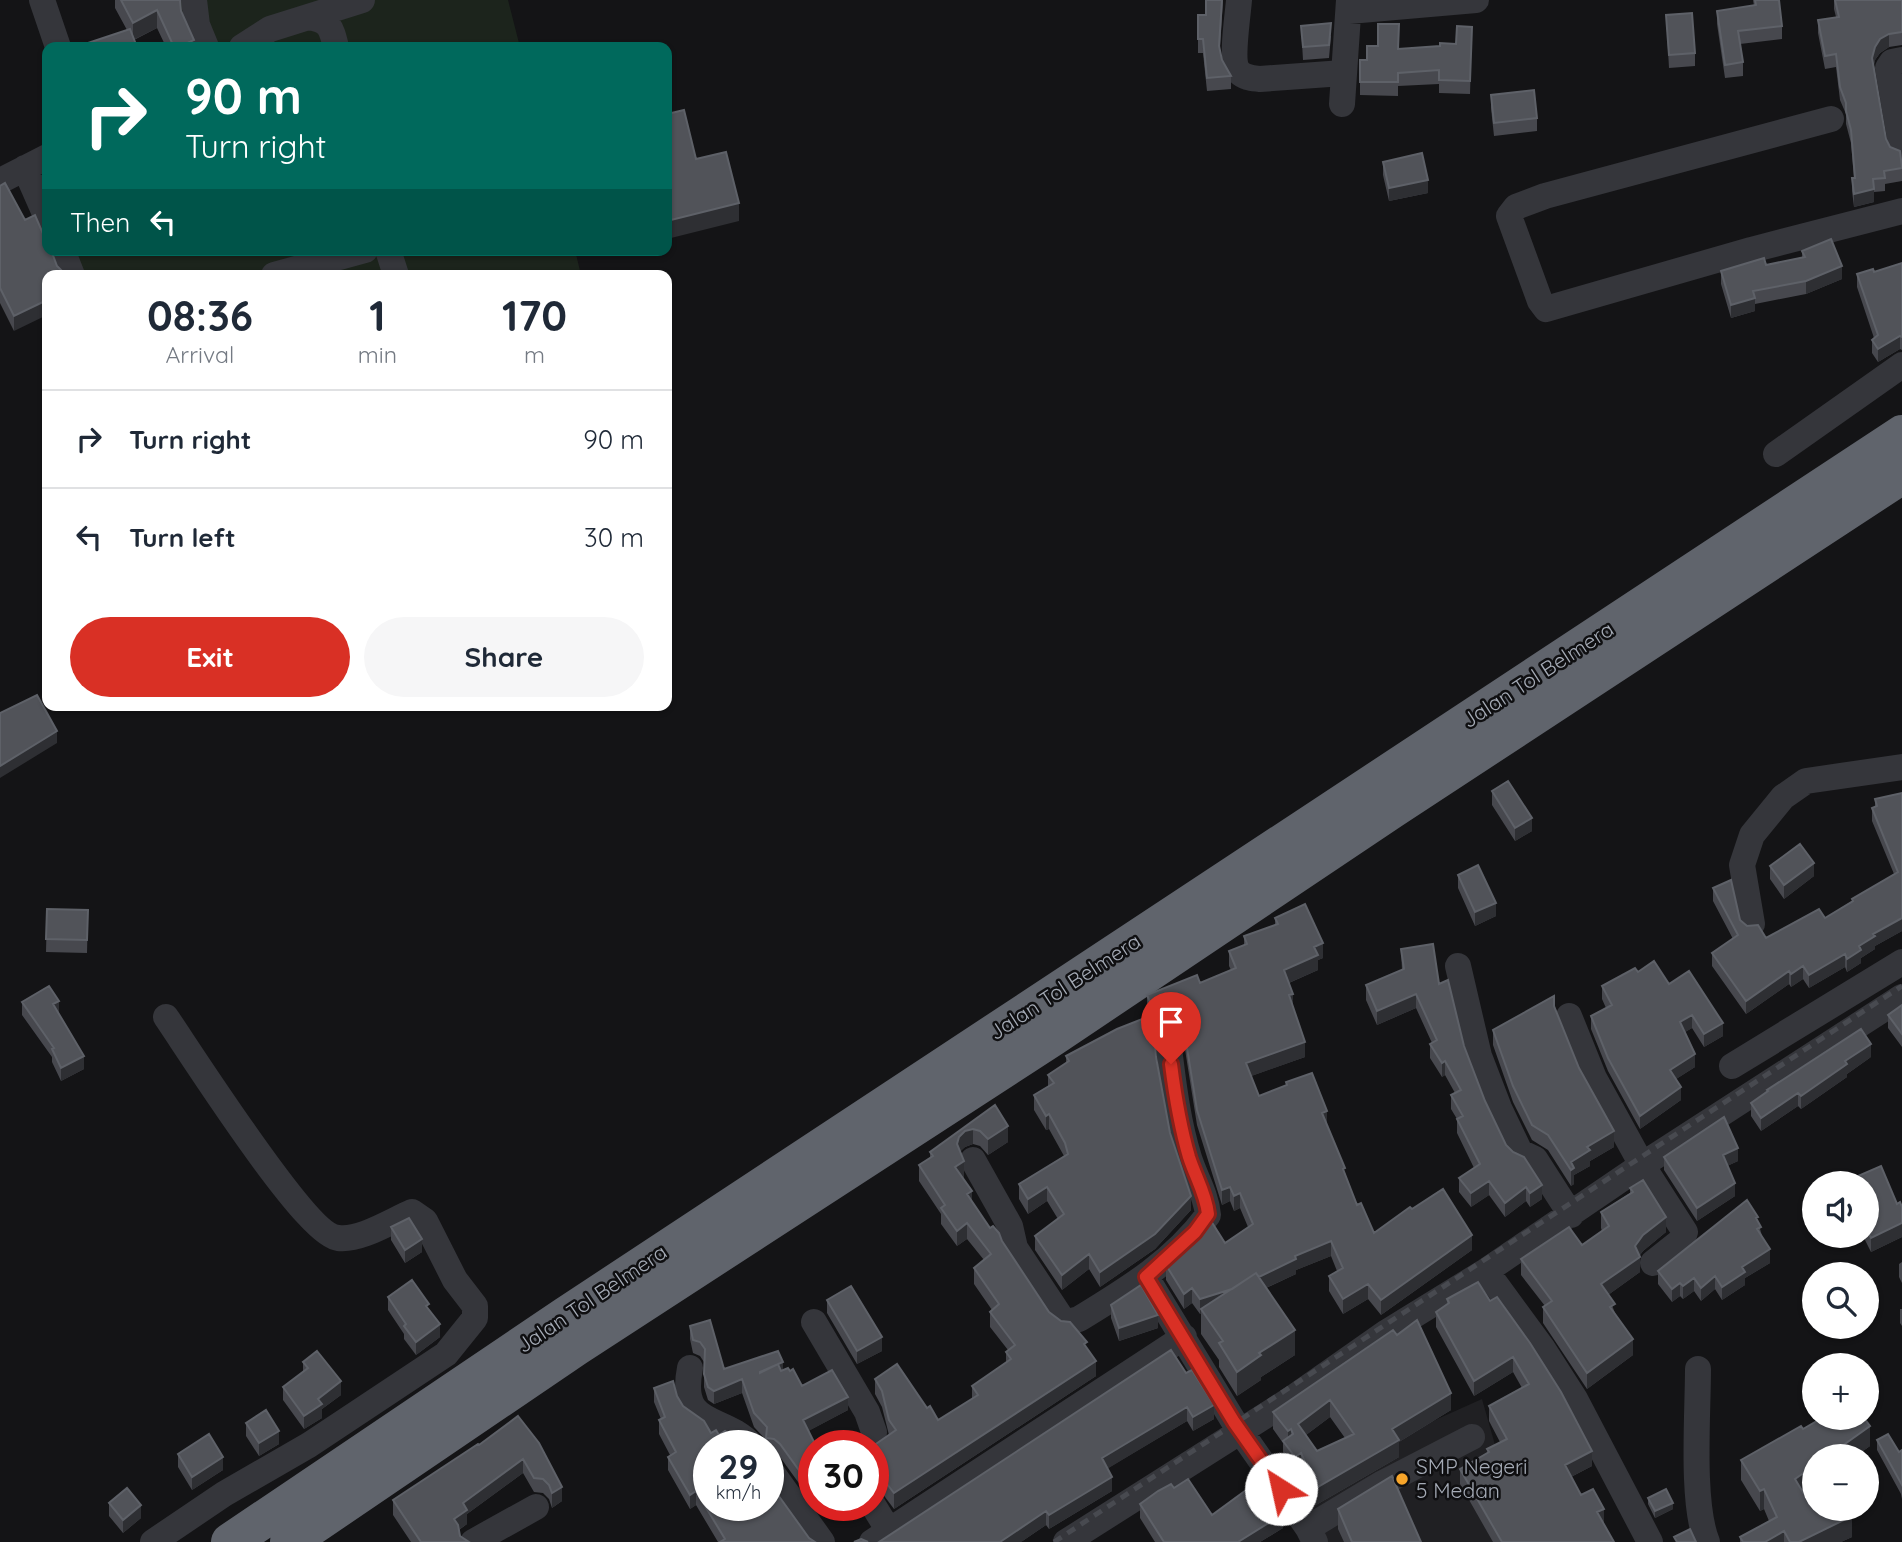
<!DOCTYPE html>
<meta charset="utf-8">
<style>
:root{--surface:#fff;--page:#f6f6f7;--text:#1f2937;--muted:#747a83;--line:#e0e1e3;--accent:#d93025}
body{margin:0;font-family:Quicksand,sans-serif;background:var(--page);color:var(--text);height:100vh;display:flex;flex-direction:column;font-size:26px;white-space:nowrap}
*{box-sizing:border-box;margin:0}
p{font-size:23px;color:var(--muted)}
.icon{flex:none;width:38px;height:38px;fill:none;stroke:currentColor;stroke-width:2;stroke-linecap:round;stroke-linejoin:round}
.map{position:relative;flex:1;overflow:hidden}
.sheet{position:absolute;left:42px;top:270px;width:630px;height:441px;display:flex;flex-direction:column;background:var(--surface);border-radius:14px;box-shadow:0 2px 5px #0004}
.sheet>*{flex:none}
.top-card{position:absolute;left:42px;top:42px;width:630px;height:214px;border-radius:14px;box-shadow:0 2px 5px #0004;background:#00695c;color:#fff;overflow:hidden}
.tools{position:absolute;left:1802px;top:1171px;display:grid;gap:14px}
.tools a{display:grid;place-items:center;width:77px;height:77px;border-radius:50%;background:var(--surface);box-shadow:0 2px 5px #0004;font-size:35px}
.speed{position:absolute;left:693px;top:1430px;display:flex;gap:14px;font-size:35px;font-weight:700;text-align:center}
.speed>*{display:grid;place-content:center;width:91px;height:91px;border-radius:50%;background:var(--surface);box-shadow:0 2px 5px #0004;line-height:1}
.speed small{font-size:18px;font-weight:400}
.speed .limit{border:10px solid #d22;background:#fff;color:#111}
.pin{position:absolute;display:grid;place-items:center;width:60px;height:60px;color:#fff;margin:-72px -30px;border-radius:50% 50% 50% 0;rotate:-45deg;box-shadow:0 0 7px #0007}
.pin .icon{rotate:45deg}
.me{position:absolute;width:77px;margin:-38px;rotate:325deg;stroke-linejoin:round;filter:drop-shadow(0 0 5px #0008)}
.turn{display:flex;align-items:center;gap:24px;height:147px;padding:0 28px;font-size:32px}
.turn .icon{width:91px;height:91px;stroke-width:2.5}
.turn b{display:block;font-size:49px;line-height:60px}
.then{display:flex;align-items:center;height:66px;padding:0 28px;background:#0003;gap:14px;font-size:26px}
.eta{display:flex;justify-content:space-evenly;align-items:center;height:119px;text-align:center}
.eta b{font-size:42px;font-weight:800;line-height:49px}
.action{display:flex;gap:14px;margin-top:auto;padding:14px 28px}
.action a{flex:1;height:80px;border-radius:42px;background:var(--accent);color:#fff;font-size:28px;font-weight:800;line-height:80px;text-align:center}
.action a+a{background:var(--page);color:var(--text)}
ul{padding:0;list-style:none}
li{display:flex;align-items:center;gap:21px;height:98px;padding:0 28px;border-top:2px solid var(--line)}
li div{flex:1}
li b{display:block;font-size:26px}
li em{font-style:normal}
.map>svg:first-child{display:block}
.built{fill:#202023}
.green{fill:#1c241c}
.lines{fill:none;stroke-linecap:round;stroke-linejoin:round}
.minor{stroke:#35363b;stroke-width:26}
.highway{stroke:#60646c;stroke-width:38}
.rail{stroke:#484a50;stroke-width:5;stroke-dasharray:9 7;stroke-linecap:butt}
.wall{fill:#47484e;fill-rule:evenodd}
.shaded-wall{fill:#2e2f33}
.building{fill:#515359;stroke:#5e6168;stroke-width:2;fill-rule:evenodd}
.route-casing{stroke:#8d1f18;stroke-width:18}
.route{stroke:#d93025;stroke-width:12}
.poi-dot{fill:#f7a52a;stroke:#0f0f11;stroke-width:2.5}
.labels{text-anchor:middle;stroke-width:5;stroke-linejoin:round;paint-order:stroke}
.street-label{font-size:21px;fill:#a5abb6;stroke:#0f0f11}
.poi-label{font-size:21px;fill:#a5abb6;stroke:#0f0f11;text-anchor:start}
</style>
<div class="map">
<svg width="1902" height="1542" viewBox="0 0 1902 1542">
<rect width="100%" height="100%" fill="#141416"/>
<path class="built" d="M1482,1399l17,60 37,83h-222l-24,-52 36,-21z"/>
<path class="green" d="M178,0h330l12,47h-327z
M64,250h511l6,25h-509z"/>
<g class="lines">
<path class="minor" d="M42,0l16,47
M194,0l3,25 9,22
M1239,0c-1,15 -9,62 0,72 6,6 13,6 21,7l83,-6
M1349,11l127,-11
M309,17c21,4 22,10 27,30
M242,47l28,-18 92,-29
M1902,60l-10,2 -4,6 14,81
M1342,104l7,-104
M1831,119l-286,77 -29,11 -7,9 31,85 6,8 205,-59 151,-39
M25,168l22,50
M0,181l47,-24
M62,250l10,25
M388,250l8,25
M274,275l91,-25
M1776,454l126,-89
M1752,924l-10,-59 10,-30 31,-38 23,-16 96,-14
M1458,966l21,90 20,52 21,44 15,7 36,56
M1569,1016l25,62 48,87 43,67 -3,8 -29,23
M1732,1066l170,-104
M973,1160l37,66 5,22 47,71 6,3 11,-3c49,-30 94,-57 129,-104 -2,-21 -13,-38 -19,-57 -12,-39 -16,-78 -21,-118
M1486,1271l57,78 32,50 75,143
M1146,1277l88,145 74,106 7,14
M814,1322l53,90 7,20 -3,14
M690,1368c-12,62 33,45 62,78
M1698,1369c0,45 -7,134 9,173
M768,1467l54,75
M873,1505l16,26
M1308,1528l75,-45 89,-46
M153,1542l71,-48 85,-49 137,-91 29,-36v-12l-20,-26 -30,-59 -13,-9c-21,9 -52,29 -74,26 -32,-3 -148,-186 -172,-221
M473,1542l63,-35
M872,1542l312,-205
M1066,1542l227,-144 94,-66 99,-61 156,-106 260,-168"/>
<path class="highway" d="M230,1542l335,-226 1337,-882
M289,1542l287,-195 477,-310 340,-228 509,-334"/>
<path class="rail" d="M1054,1542l848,-556"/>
</g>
<path class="wall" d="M115,0h65l1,11 13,36h-28l-9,-19 -23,12 -7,-10 -12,-22z
M1223,0l-3,49 2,11 9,16v13l-24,2 -4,-38h-5v-38h8z
M1753,0h26l3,26v13l-42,5 3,18v14l-18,2 -8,-54v-13l37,-5z
M1834,0h68v45l-13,2 -9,6 -5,7 -1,5 12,74 4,8 12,16v18l-17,3v7l-11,1v10l-20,5 -2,-16v-13h2l-3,-35 -5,-19v-10l-6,-14 -4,-33 -11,2 -7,-36v-13l18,-3 -2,-8z
M1666,15l29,38v13l-26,2z
M1301,26l30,10 -2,22 -26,2z
M1472,27l-2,67 -31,-1v-9l-41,2v10l-38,-1v-35h7l32,-11 41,-3 16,-2z
M1491,95l46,23v13l-43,5 -3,-28z
M1383,162l45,31 -39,8 -6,-26z
M0,186l25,34 -11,111 -14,-28z
M1802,251l40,28 -36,15 -51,10v7l-24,7 -10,-34v-13l45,-6 36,-7z
M1902,263v87l-2,-1 -22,13 -6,-9v-13l2,-2 -17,-51v-13l17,-2z
M1492,791l40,40 -17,10 -23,-36z
M1902,793v139v-1l-27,15v3l-14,9v5l-14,9 -2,-5 -36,21 -6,-9 -12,8 -2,-3 -43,30 -34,-48v-13l21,-14 -20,-38v-13l27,32 26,18 59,-20 27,-17v-2l42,-25 -22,-53v-13l3,-1v-8z
M1770,866l44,10 -30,23 -14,-20z
M1458,875l38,41 -21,10 -17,-38z
M47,909l41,1 -1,43 -41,-1z
M1275,918l48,40 -5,2v10l-29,13 4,24 12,50 -54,19 8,20 27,-10v-4l41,43 30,80 17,28 38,-24 60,41 -91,65 -13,-16 -25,15 -14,-23v-15l8,-5 -6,-15 -35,14v4l-30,14 29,67 -34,22v3l-24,16 -18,-29v-7l-18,-26v-20h-1l-8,-11 -8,6 -18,-29v-15l59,-22 23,-16 -8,-19 -6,3 -4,-10 -8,4 -25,-80 -14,-88 -2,-6 -6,-5 -8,-2 -8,3 -5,6 2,24 14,76 21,77 -36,39 -55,38 -11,-18 -27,21 -27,-40v-14l23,-17 -11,-18 -19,13 -9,-15v-15l45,-28 -15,-27 -3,1 -12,-20v-15l14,-9v-11l18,-12v-7l83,-40 -2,-6v-15l53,-12 31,-13 -2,-4v-15l15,-5v-10l31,-11z
M1401,949l38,35 46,117 21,44 36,54 -12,8 -4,-6 -21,16 -16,-22 -18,12 -12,-15v-14l15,-10 -17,-35v-14l-6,-10v-14l4,-2 -10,-18 -3,2 -12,-19v-14l2,-1 -16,-35 -39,17 -11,-25v-15l36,-15z
M1638,972l31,12 54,52 -19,11 -12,-19 -7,4 10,35 -19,12 5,21 -41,29 -32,-58 -17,-42v-13l15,-8 -4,-9v-13z
M22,1002l37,12 25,55 -23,12 -9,-19v-5l-30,-42z
M1902,1005v42l-14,-19v-13z
M1554,1006l25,62 35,79 -24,14v5l-16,9v9l-3,2 -23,-36 -16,-10 -19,-38 -20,-57v-15z
M1871,1057l-24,17v3l-46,32 -3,-3 -37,25 -10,-15v-13l16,-11v-2z
M995,1105l13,37 -20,13 -8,-9 -7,-2 -8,3 -5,4 4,26 -2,1 10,24 18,26 12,13 47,71 38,36 9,28 -202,133 -21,-28v-35l16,-11 -7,-28 -7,-13v-15l52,29 11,12 34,-21v-13l34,-23v-11l2,-2 -18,-23v-15l2,-2 -18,-26v-16l10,-8 -17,-21 -10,7 -16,-22v-10l-22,-33v-16l11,-7v-6z
M1664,1157l74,4 -11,5 8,30 -38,25 -33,-51z
M1867,1183l35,24v30l-31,15 -8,-16h4z
M1630,1188l36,44 -23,19 -3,4v17l-32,23 7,18 18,42 -46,34 -44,-66v-16l2,-1 -24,-31v-16l61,-14 20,-14 -1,-3v-16l29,-19z
M1758,1222l12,41 -25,15v7l-23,15 -7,-11 -14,12 -7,-10 -11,8 -3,-3 -8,6 -14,-18v-13z
M391,1227l31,25 -17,11 -14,-23z
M1902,1262v21l-3,-6v-13z
M1478,1282l114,184 -21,11 10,18 23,29 10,18h-121l-33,-58v-15l27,-16v-4l13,-7 -11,-21v-15l33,-18 -9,-16 -39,24 -38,-69v-15l11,-8v-5z
M388,1297l41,12 11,28 -24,18 -12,-16v-5l-16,-24z
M827,1300l55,51 -25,13 -30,-51z
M1111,1305l47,23 -39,13 -8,-23z
M1900,1309h2v17l-2,-3z
M690,1326l34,43 59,2 19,15 46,24 -40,21 -2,62 -26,-36 -6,-5h-6v-6h-2v-6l-12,-13 -12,-34 -28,11 -6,-4 -4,-13v-25l-4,-6 -7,-3 -3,-14z
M1393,1330l58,80 -52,32v15l-83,48 -15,-35 -6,4 -12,-16v-15l-10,-14v-17zM1330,1417l15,21 -28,13 -11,-16z
M1171,1350l43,69 -21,12 -6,-10 -79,47 4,23 -63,38 -3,-4 -25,17z
M303,1362l38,33 -19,14v9l-18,11 -21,-29v-13l20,-15z
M654,1388l23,8 32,50 106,96h-97l-22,-37 -6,4 -22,-39v-13l2,-2 -11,-21v-14l2,-1 -7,-17z
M518,1416l44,85 -10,7 -3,-9 -6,-6 -9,-1 -11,-19 -56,41v10l-8,6 1,6 9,6h-58l-18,-27v-15l86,-55z
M246,1423l33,21 -20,12 -13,-20z
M1803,1429l67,17 -14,10h-41v30l-11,8 47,20 1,23 -11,5h-101v-5l29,-16 -5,-12 -4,2 -19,-31v-20z
M1877,1440l22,12 3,-2v49l-1,-5 -24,-44z
M178,1454l45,16 -31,20 -14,-23z
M1174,1488l38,27 71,13 -23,14h-105l-15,-24v-14z
M1648,1498l25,11 -18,9 -7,-14z
M109,1503l32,15 -18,15 -14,-17z
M1338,1509l83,33h-77l-6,-13z"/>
<path class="shaded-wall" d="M157,10v18l-24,12v-17z
M1889,34v13l-9,6 -5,7 -3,11v-13l3,-11 5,-8z
M194,40v7h-15z
M1428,180v13l-39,8v-13z
M1874,189v13l-20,5v-13z
M739,203v18l-72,18v-18z
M1842,266v13l-36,15v-13z
M1755,298v13l-24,7v-13z
M47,300v15l-33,16v-15z
M1900,336v13l-22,13v-13z
M57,731v12l-57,35v-12z
M1532,818v13l-17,10v-13z
M1814,863v13l-30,23v-14z
M1496,903v13l-21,10v-14z
M1902,918v13l-27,15v3l-14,9v5l-14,9v-13l12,-13 14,-12z
M1323,943v15l-5,2v10l-34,15v-15l30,-23z
M1845,954v13l-36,21v-13z
M1803,966v13l-12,8v-13z
M1789,971v13l-43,30v-13z
M1293,994v15l-4,-14z
M1416,994v14l-39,17v-14z
M59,1001v13l-6,-10z
M1167,1010v14l-8,3 -6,8v-15l6,-8z
M1692,1015v13l-12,7v-13z
M1723,1023v13l-19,11v-13z
M1305,1042v15l-59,21v-15z
M1871,1044v13l-24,17v3l-46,32v-13l44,-35z
M1695,1054v13l-25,16v-13z
M84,1056v13l-23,12v-13z
M1445,1061v14l-3,2v-14z
M1681,1087v13l-41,29v-13z
M1798,1093v13l-37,25v-13z
M1327,1111v15l-5,-13z
M1049,1114v15l-3,1v-14z
M1008,1126v16l-20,13v-16z
M973,1129v15l-8,3 -6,6 -2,-9 2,-7 6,-6z
M1614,1131v16l-24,14v5l-16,9v9l-3,2v-24l16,-15z
M1738,1148v13l-15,7v-13z
M964,1161v16l-9,6v-16z
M1489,1181v14l-18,12v-14z
M1735,1183v13l-38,25v-13z
M1542,1185v14l-12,8v-14z
M1047,1187v14l-19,13v-15z
M1230,1187v14l-8,4v-15z
M1526,1187v14l-21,16v-14z
M972,1191v16l-5,-13z
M1240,1193v15l-6,3v-15z
M1191,1196v14l-36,39 -55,38v-15z
M1666,1217v15l-23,19 -6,8 3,-2v15l-39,28v-16l34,-38 8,-11z
M967,1223v16l-10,7v-15z
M1902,1223v14l-31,15v-14z
M1472,1235v15l-91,65v-15z
M422,1239v13l-17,11v-13z
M1331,1241v15l-35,14v4l-41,19 -54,16v5h-1v-15l54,-20 41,-23z
M1770,1249v14l-25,15v7l-23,15v-13l20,-20z
M1089,1254v15l-27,21v-15z
M1715,1276v13l-14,12v-13z
M1694,1278v13l-11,8v-13z
M1680,1283v13l-8,6v-13z
M1368,1284v15l-25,15v-15z
M1192,1288v15l-8,6v-15z
M1158,1315v13l-39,13v-13z
M440,1324v13l-24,18v-13z
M1295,1330v25l-34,22v3l-24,16v-24l22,-19z
M882,1337v14l-25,13v-13z
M1633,1339v16l-46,34v-16z
M1513,1357v15l-39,24v-15z
M1096,1361v15l-202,133v-16z
M783,1362v13l-23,-3z
M742,1379v14l-28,11v-13z
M341,1381v14l-19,14v9l-18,11v-13l14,-17z
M1451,1393v17l-52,32v15l-83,48v-17l76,-59z
M848,1397v13l-45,24v-14z
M1330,1400v17l-32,24v-17z
M1214,1405v14l-21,12v-14z
M1187,1407v14l-85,51v-14z
M1870,1426v20l-14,10h-28z
M1291,1429v17l-3,2v-17z
M279,1431v13l-20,12v-13z
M1592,1451v15l-27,14v-15z
M1301,1453v17l-6,4v-17z
M223,1457v13l-31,20v-13z
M523,1459v14l-56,41v10l-13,9v-14l9,-16z
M1815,1465v21l-20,14v-21z
M814,1476v13l-8,4v-13z
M1112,1477v14l-63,38v-14z
M562,1487v14l-10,7v-15z
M1764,1489v20l-4,2v-20z
M696,1491v14l-6,4v-14z
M1673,1503v6l-18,9v-7z
M141,1505v13l-18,15v-13z
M1844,1508h17l-17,11z
M1604,1509v15l-7,-12z
M1046,1511v14l-25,17h-21z
M1283,1514v14l-23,14h-22z
M1852,1516v21l-11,5h-42z
M1784,1531v11h-19z"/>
<path class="building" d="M121,0h59l1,11 13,29 -15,7h-5l-17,-37 -24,13z
M1206,0h16l-3,46 3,14 9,16 -24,2 -4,-39h-5v-24h8z
M1755,0h24l3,26 -44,5 5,31 -18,3 -8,-54 39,-6z
M1835,0h67v32l-13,2 -9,5 -5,8 -3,11 14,81 4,8 10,4 2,17 -18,3 1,7 -12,1 1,10 -20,5 -2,-16h3l-4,-48 -5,-19v-8l-6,-16 -4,-33 -11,2 -7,-36 21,-3z
M1692,13l3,40 -26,2 -3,-40z
M1331,23l-2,22 -26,2 -2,-21z
M1378,24h21l-1,25 42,-3v-3l16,1 1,-18 15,1 -2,54 -31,-1v-10l-41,3v9h-38v-22h7v-14h11z
M130,29l7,18h-57l-1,-1z
M1534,90l3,28 -43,5 -3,-28z
M684,110l12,49 30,-7 13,51 -72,18v-107z
M1422,153l6,27 -39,8 -6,-26z
M5,183l20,37 10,-5 12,28v7h4l6,16 9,9h-19v25l-33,16 -14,-28v-102z
M1831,239l11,27 -36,15 -53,10 2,7 -24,7 -10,-34 43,-13 2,7 39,-8 -3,-6z
M1902,263v74l-2,-1 -22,13 -6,-9 6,-5 -21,-61 16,-5 1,3z
M37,695l20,36 -57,35v-53z
M1508,781l24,37 -17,10 -23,-37z
M1902,793v126v-1l-29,16 2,2 -16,10 2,4 -14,9 -2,-5 -36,21 -6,-9 -12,8 -2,-3 -43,30 -34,-48 26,-18 -25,-47 18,-8 9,40 7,6 11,-1 8,13 53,-29 6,9 28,-17 -1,-2 46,-27 -26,-64 5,-2 -2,-7z
M1800,844l14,19 -30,22 -14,-19z
M1478,865l18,38 -21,9 -17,-37z
M1305,904l18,39 -9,4 4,8 -34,15 9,24 -4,1 16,47 -59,21 13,33 28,-11 -1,-3 26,-9 15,38 -5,2 23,55 -2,1 14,36 4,-2 13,30 36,-26 2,2 31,-20 29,46 -91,65 -13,-16 -25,15 -14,-23 14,-8 -12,-27 -36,15 1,3 -37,18 -3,-4 -24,16 -32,10 -8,-11 -8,6 -18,-29 25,-21 20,-23 14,22 28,-19 -13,-31 -6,3 -4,-9 -8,3 -25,-80 -14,-87 -2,-7 -6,-5 -8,-1 -8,2 -6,8 3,37 14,76 21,63 -36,38 -55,38 -11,-18 -27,21 -27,-39 29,-22 -17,-27 -19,12 -9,-15 49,-30 -3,-11 -16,-29 -3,2 -12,-21 20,-12 -6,-8 21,-14 -3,-5 51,-27 38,-15 -8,-19 50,-20 3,8 36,-15 -7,-17 18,-7 -3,-8 34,-12 -3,-6z
M47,909l41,1 -1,30 -41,-1z
M1433,944l6,40 9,-4 16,66 21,55 21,44 7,7 11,5 18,28 -12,8 -4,-6 -21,16 -16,-22 -18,12 -12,-15 21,-14 -23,-45 6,-3 -12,-21 10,-5 -16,-29 -3,2 -12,-19 7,-4 -21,-46 -39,17 -11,-26 38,-16 -3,-20z
M1654,961l15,23 20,-13 34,52 -19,11 -12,-19 -12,7 15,32 -25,16 11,17 -41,29 -32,-58 -17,-42 21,-11 -10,-19 33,-18 3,4z
M49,986l10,15 -6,3 31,52 -23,12 -9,-19 2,-1 -32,-46z
M1554,996v10l25,62 35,63 -27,16 3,3 -19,12 3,6 -3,2 -23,-35 -16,-10 -19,-39 -20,-56z
M1902,1005v29l-14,-19z
M1861,1029l10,15 -26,17 2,3 -46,32 -3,-3 -37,25 -10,-15 17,-12 -1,-1z
M995,1105l13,21 -20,13 -8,-8 -7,-2 -8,2 -6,6 -2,7 7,17 -9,6 17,24 -5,3 23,34 3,-2 6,7 3,8 47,71 12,9 9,1 17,20 -3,2 12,17 -202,132 -21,-27v-20l23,-16 -7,-10 -7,-29 -7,-12 22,-15 30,44 3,-2 8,14 40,-25 -6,-9 39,-27 -5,-7 9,-7 -25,-33 9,-8 -25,-36 17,-14 -24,-31 -10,8 -16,-23 4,-3 -26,-40 14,-9 -3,-4z
M1724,1117l14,31 -15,7 12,28 -38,25 -33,-51z
M1881,1166l16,38 3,-2 2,5v16l-31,15 -4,-8v-47h-22l-1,-1z
M1643,1180l23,37 -23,18 -8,11 5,11 -39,27 14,20 -5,3 23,32 -46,34 -44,-66 9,-6 -31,-42 48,-32 13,18 27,-19 -8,-14 32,-20 -3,-4z
M1747,1200l11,17 -2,1 5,9 -4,2 13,20 -28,18 3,5 -23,15 -7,-11 -14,12 -7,-10 -11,8 -3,-3 -8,6 -14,-18z
M409,1218l13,21 -17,11 -14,-23z
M1256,1273l39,57 -36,23 2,2 -24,17 -18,-29 4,-2 -22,-32z
M412,1280l17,24 -3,2 14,18 -24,18 -12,-16 2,-2 -18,-27z
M1478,1282l12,19 7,-4 33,46 31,49 31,59 -27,14 16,30 12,-6 11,20 -7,3 17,30h-112l-42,-73 29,-17 -2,-3 20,-10 -18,-33 40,-22 -16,-27 -39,24 -38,-69 13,-9 -2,-4z
M1141,1285l17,30 -39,13 -8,-23z
M851,1286l31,51 -25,14 -30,-51z
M710,1320l14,49 54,-18 5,11 -23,10v1l18,-9 3,7 7,-3 2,3 3,-2 9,17 30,-16 16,27 -45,23 13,26h-2v30l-8,4 -26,-36 -6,-5 -8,-1 1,-11 -13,-14 -12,-34 -28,12 -6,-4 -4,-13 1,-25 -5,-7 -7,-2 -3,-14z
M1417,1320l34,73 -59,36 7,11 -83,48 -15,-35 -6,4 -12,-16 10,-7 -2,-5 -3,2 -15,-19 120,-82 4,5zM1330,1400l24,34 -37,17 -19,-27z
M1171,1350l15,23 6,-3 22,35 -21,12 -6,-10 -85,51 10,19 -63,38 -3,-4 -46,31h-121z
M317,1351l24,30 -23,18 4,5 -18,12 -21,-29 25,-19 -5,-6z
M673,1381l4,15 6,10 21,15 7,12 5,-3 3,5 6,-4 17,13 4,2h-37v59h59v-24l41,57 6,4h-95l5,-3 -29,-48 -6,4 -22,-38 8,-5 -17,-32 6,-3 -11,-29z
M266,1410l13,21 -20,12 -13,-20z
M518,1416l21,27 23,44 -10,6 -3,-8 -6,-6 -9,-1 -11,-19 -60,44 4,7 -13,9 4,6 2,11 9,6h-48l-28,-42 85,-56 1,1z
M1822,1418h42l6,8 -42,30h-13v9l-20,14 9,15 11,-6v20h33l4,8 -53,26h-9l-6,-11 -19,11h-22l-3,-5 37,-20 -13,-28 -4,2 -19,-31 60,-34 2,3z
M209,1434l14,23 -31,20 -14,-23z
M1888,1434l11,18 3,-2v35l-25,-45z
M1392,1476l29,66h-69l-14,-33z
M1188,1479l24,36 45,-33 26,32 -45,28h-74l-24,-38 18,-13 13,-7 3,4z
M127,1488l14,17 -18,15 -14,-17z
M1666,1489l7,14 -18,8 -7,-13z
M1690,1529l6,13h-19l-3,-5z
M861,1539l7,3h-14z"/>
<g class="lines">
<defs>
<path id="route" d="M1171,1064c4,32 9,62 18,93 6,19 17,37 19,57l-13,18 -49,45 88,145 47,67"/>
</defs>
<use href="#route" class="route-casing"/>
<use href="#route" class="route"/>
</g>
<circle class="poi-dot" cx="1402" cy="1479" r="7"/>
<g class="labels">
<g class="street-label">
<text transform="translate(1538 675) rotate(-33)" y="7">Jalan Tol Belmera</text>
<text transform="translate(1065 987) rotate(-33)" y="7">Jalan Tol Belmera</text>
<text transform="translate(592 1299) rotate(-34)" y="7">Jalan Tol Belmera</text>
</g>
<g class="poi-label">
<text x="1416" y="1474">SMP Negeri<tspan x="1416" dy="24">5 Medan</tspan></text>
</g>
</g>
</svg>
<div class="tools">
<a><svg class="icon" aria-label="sound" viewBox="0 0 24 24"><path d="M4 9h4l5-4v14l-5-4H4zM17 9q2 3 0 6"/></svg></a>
<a><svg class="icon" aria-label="search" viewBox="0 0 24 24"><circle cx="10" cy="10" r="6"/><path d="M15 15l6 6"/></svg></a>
<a>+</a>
<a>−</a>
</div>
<div class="speed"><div>29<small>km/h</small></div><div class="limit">30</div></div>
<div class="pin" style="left:1171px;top:1064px;background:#d93025"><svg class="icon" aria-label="arrive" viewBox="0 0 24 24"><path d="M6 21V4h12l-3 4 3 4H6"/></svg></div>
<svg class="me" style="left:1281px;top:1489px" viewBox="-20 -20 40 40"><circle r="19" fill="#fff"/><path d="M0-13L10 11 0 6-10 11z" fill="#d93025"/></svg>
<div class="top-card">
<div class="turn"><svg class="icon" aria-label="right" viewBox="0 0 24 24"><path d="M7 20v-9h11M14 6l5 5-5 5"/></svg><div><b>90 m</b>Turn right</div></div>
<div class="then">Then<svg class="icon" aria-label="left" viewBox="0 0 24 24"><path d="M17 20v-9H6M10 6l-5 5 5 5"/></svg></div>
</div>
<section class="sheet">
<div class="eta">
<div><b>08:36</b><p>Arrival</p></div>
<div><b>1</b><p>min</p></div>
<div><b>170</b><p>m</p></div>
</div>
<ul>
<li><svg class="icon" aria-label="right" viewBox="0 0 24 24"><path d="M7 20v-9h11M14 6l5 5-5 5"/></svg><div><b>Turn right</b></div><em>90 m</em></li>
<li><svg class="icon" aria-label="left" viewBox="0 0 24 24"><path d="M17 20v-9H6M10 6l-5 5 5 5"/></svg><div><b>Turn left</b></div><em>30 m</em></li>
</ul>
<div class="action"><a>Exit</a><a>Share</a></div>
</section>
</div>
